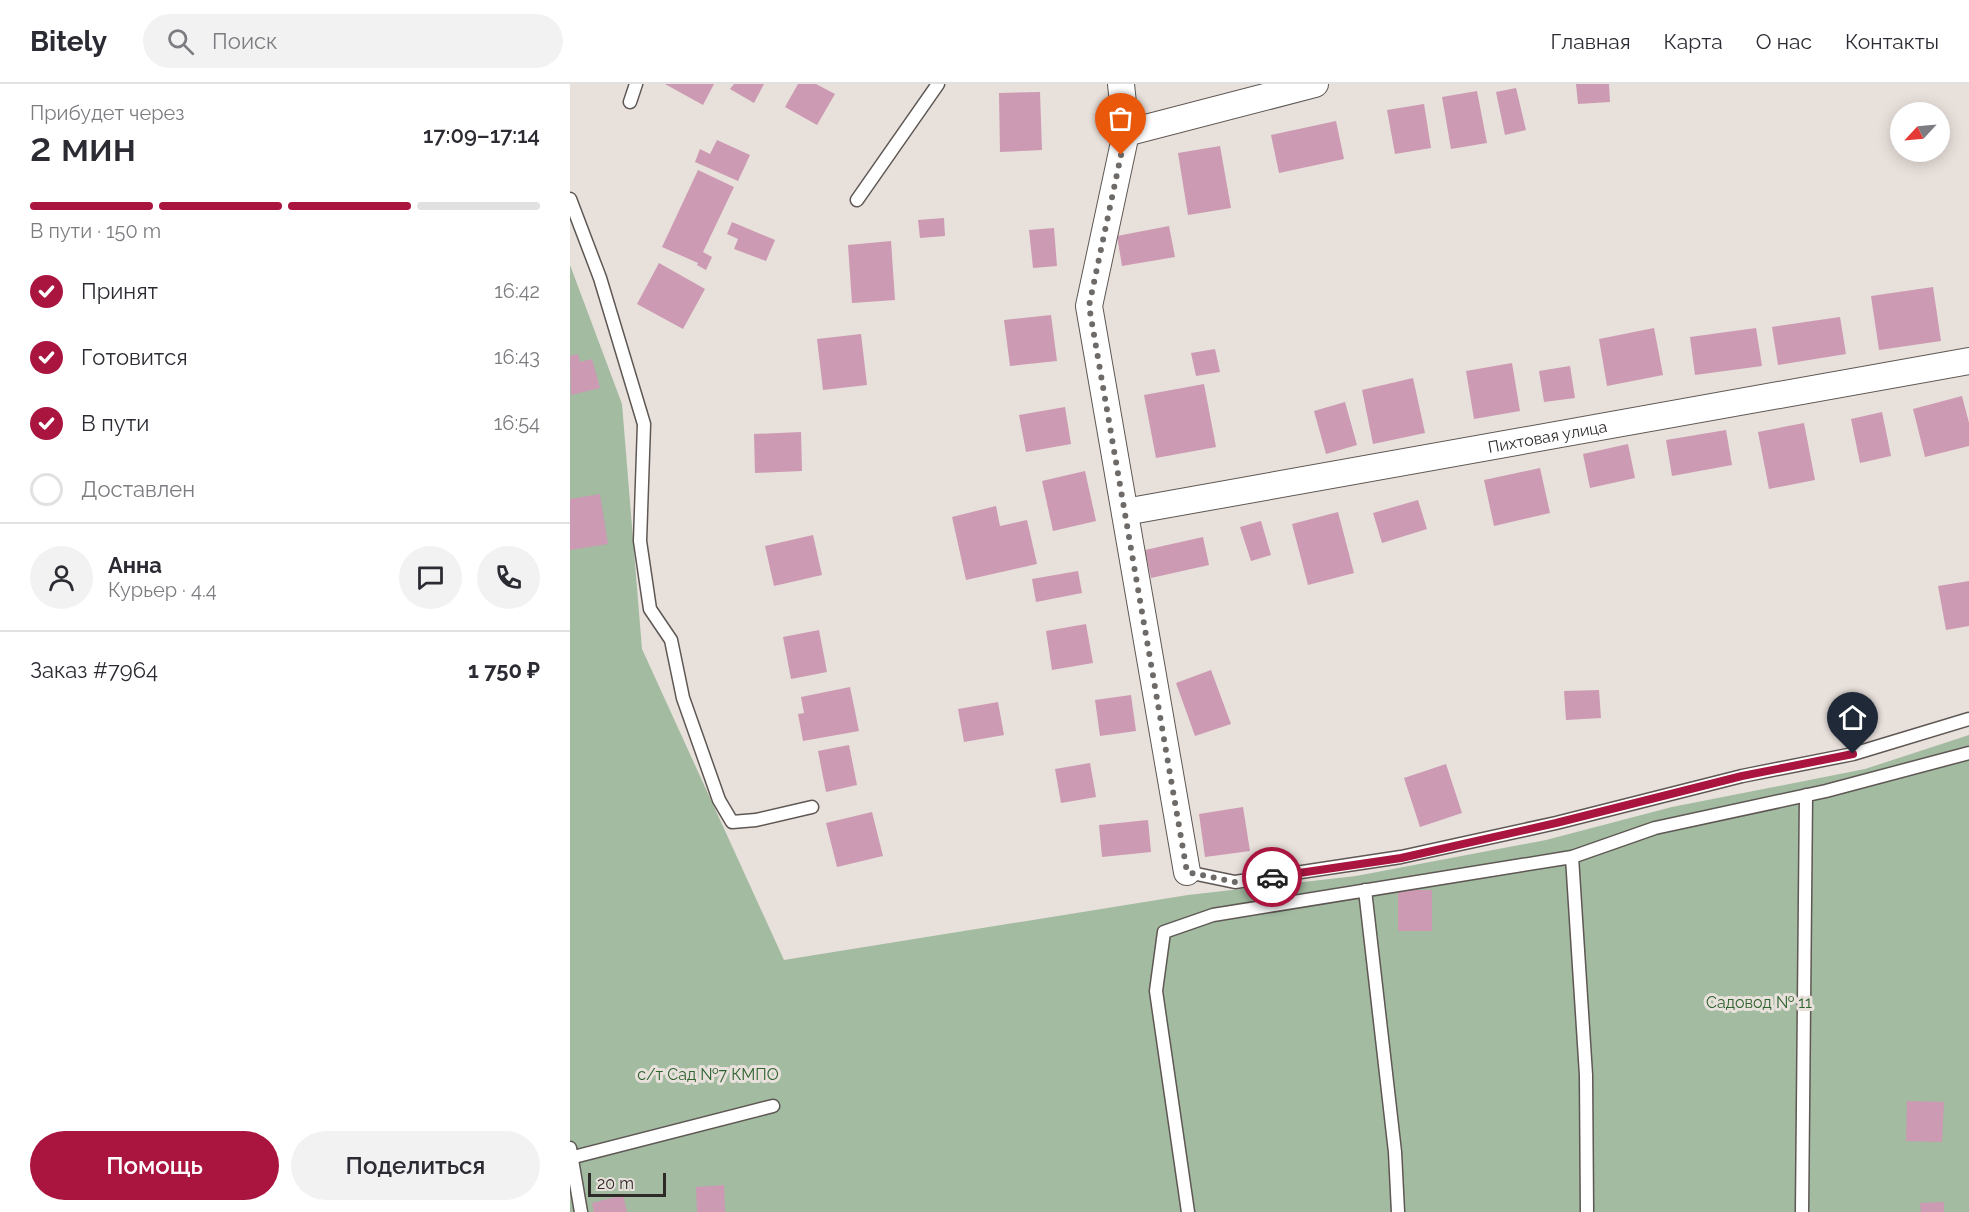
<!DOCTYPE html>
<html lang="ru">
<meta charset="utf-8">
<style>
:root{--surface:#fff;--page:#f2f2f3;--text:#2b2b33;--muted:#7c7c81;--line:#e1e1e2;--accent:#aa1540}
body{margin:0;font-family:Raleway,sans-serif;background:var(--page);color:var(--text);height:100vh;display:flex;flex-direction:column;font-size:22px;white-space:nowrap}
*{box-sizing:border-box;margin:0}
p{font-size:20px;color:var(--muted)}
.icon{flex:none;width:33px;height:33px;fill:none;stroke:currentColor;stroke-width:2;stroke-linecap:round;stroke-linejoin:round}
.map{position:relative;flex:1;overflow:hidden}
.drawer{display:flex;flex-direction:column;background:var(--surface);width:570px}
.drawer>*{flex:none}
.needle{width:39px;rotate:244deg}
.buttons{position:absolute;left:1320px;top:18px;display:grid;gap:12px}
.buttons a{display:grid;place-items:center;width:60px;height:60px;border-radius:50%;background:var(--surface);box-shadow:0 3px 15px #0003;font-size:30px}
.scale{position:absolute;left:18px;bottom:15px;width:78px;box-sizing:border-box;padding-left:6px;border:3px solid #2d2a28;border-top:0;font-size:16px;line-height:21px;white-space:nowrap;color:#2d2a28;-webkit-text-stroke:4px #e8e0db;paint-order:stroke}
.pin{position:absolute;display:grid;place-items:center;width:51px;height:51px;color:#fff;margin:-62px -26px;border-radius:50% 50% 50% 0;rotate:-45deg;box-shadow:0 0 6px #0007}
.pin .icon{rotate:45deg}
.courier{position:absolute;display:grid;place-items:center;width:60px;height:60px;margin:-30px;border:4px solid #aa1540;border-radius:50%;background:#fff;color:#222;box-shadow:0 2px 8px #0007}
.summary em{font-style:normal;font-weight:600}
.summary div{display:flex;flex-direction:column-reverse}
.summary{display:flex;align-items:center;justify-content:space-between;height:102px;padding:0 30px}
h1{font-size:39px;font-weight:600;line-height:45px}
.bar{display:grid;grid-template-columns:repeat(4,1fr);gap:9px 6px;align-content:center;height:72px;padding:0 30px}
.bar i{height:8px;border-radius:4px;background:var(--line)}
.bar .current{background:var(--accent)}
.bar p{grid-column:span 4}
.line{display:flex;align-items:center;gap:15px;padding:0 30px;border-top:2px solid var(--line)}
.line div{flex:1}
.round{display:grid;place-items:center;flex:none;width:63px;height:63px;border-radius:32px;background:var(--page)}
ol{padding:0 30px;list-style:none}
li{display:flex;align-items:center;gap:18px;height:66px}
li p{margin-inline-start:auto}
li .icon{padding:6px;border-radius:50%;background:var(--accent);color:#fff;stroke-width:4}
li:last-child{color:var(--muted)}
li i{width:33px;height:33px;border:3px solid var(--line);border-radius:50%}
.primary-button{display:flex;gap:12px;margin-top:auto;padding:12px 30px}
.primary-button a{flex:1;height:69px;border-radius:36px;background:var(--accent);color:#fff;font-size:24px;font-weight:600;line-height:69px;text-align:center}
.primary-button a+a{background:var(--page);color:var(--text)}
header{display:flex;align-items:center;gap:36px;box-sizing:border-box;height:84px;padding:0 30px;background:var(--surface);border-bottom:2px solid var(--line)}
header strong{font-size:28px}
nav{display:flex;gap:33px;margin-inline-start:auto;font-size:21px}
.search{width:420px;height:54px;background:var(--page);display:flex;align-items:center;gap:15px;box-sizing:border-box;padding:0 21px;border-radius:33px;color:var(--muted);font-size:22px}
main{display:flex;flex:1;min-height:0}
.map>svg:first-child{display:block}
.green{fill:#a2bba1}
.building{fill:#cc9ab3}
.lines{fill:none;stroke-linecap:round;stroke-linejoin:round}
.lane-casing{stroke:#5e5753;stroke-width:15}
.street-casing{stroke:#5e5753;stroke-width:28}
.lane{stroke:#fff;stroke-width:12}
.street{stroke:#fff;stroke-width:26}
.done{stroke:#6e6a67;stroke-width:6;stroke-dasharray:0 10.8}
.route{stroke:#aa1540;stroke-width:8}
.labels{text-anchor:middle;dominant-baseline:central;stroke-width:6;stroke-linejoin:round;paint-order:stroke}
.street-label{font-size:16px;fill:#2d2a28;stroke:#e8e0db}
.park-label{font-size:16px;fill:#2f6330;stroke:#e8e0db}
</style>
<header>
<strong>Bitely</strong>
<div class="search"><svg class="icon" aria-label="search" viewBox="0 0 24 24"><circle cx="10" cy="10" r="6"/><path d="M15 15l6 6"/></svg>Поиск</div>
<nav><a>Главная</a><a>Карта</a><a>О нас</a><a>Контакты</a></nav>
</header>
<main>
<section class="drawer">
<div class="summary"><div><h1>2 мин</h1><p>Прибудет через</p></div><em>17:09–17:14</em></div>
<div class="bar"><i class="current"></i><i class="current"></i><i class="current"></i><i></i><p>В пути · 150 m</p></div>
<ol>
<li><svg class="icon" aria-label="check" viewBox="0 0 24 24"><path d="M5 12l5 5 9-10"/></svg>Принят<p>16:42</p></li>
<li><svg class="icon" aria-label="check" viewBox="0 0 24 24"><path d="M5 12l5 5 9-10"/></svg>Готовится<p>16:43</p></li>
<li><svg class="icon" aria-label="check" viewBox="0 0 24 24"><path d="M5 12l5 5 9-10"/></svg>В пути<p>16:54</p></li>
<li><i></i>Доставлен</li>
</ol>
<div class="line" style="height:108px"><a class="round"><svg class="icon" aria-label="person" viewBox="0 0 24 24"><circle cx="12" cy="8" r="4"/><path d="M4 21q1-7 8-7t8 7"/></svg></a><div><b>Анна</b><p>Курьер · 4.4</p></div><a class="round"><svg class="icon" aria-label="chat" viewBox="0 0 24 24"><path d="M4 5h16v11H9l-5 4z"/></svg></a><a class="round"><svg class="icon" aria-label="phone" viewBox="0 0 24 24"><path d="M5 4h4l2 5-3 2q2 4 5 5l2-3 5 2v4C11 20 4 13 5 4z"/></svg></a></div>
<div class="line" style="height:78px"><div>Заказ #7964</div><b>1 750 ₽</b></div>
<div class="primary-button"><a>Помощь</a><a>Поделиться</a></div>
</section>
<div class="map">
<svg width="1399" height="1128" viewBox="0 0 1399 1128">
<rect width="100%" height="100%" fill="#e8e0db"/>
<path class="green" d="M 0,181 L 52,320 L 72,565 L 214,876 L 618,811 L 786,792 L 976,756 L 1102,723 L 1295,685 L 1399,651 L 1399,1128 L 0,1128 Z"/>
<path class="building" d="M 95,0 L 144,0 L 133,21 Z
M 164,0 L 194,0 L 184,19 L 160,5 Z
M 228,0 L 246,0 L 265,10 L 247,41 L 215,23 Z
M 1006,0 L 1039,0 L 1040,18 L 1008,20 Z
M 946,4 L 956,46 L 935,51 L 926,8 Z
M 907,7 L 917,59 L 881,65 L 872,13 Z
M 470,8 L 472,66 L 430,68 L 429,9 Z
M 854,20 L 861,64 L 825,70 L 817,26 Z
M 766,37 L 774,75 L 709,89 L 701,51 Z
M 147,56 L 180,71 L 168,97 L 125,78 L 130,65 L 140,70 Z
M 650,62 L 661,124 L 618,131 L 608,69 Z
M 128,86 L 164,103 L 133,168 L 142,173 L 136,186 L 127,181 L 128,179 L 92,163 Z
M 374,134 L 375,152 L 350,154 L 348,136 Z
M 162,138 L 205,156 L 196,177 L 164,165 L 168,155 L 157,150 Z
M 599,142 L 605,173 L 552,182 L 547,152 Z
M 484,144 L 487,182 L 463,184 L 459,146 Z
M 321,157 L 325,216 L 282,219 L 278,161 Z
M 89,179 L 135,205 L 113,245 L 67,220 Z
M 1363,203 L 1371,257 L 1309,266 L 1301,212 Z
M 481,231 L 487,277 L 440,282 L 434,236 Z
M 1270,233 L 1276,270 L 1208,281 L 1202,243 Z
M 1084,244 L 1093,291 L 1037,302 L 1029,255 Z
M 1186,244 L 1192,282 L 1125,291 L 1120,253 Z
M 291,250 L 297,301 L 253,306 L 247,255 Z
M 645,265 L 650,288 L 626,292 L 621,269 Z
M 8,270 L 10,278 L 22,275 L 30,304 L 1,311 L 0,272 Z
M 942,279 L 950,327 L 904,335 L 896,287 Z
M 1000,282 L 1005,314 L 974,318 L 969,287 Z
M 843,294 L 855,349 L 803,360 L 792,306 Z
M 634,300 L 646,363 L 586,374 L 574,311 Z
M 1392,312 L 1399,339 L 1399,362 L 1355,373 L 1343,325 Z
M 775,318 L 787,361 L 756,370 L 744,327 Z
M 495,323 L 501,360 L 456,368 L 449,331 Z
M 1312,328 L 1321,372 L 1290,379 L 1281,335 Z
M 1234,339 L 1245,396 L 1199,405 L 1188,348 Z
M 1156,346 L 1162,381 L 1102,392 L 1096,356 Z
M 231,348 L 232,387 L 185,389 L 184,350 Z
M 1058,360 L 1065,394 L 1020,404 L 1013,370 Z
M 970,384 L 980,429 L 924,442 L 914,396 Z
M 515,387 L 526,437 L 483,447 L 472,397 Z
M 30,410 L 38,460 L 0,466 L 0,415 Z
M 848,416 L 857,445 L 812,459 L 803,429 Z
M 426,422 L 430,442 L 457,436 L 467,480 L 396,496 L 382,433 Z
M 768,428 L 784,489 L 738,501 L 722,440 Z
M 691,437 L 701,471 L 681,477 L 670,443 Z
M 243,451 L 252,491 L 204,502 L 195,462 Z
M 633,453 L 639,481 L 581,494 L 575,466 Z
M 508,487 L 512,509 L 466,518 L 462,495 Z
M 1399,497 L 1399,542 L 1376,546 L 1368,502 Z
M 516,540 L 523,579 L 482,586 L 476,547 Z
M 249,546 L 257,588 L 221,595 L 213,553 Z
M 641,586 L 661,640 L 625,652 L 606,599 Z
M 280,603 L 289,647 L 233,657 L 228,630 L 234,629 L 231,613 Z
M 1029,606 L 1031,634 L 996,636 L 994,607 Z
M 561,611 L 566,647 L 530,652 L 525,616 Z
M 428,618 L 434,651 L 394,658 L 388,625 Z
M 279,661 L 287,701 L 256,708 L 248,667 Z
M 520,679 L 526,713 L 491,719 L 485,685 Z
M 876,680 L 892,729 L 850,743 L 834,694 Z
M 673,723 L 680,767 L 635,773 L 629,730 Z
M 302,728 L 313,772 L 267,783 L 256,739 Z
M 578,736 L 581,768 L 532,773 L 529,741 Z
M 828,806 L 862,806 L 862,847 L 828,847 Z
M 1337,1017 L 1374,1018 L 1372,1058 L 1336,1057 Z
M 154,1101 L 155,1128 L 127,1128 L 126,1103 Z
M 53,1111 L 57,1128 L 24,1128 L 22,1119 Z
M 1374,1118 L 1374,1128 L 1351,1128 L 1350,1119 Z"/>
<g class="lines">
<g class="lane-casing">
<path id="lane" d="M 60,18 L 66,0
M 0,115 L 30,194 L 74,340 L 70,457 L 80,525 L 101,556 L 113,614 L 149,716 L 162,738 L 186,736 L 242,723
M 287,116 L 368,0
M 1002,773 L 1016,991 L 1017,1128
M 617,788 L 665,798 L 831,773 L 986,739 L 1172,692 L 1283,670 L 1399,635
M 795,806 L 825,1068 L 828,1128
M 0,1064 L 11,1128
M 0,1074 L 203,1022
M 618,1128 L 586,907 L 594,848 L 643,831 L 1002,773 L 1085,744 L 1256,707 L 1399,669
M 1232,1128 L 1236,711"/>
</g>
<g class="street-casing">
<g id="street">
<path d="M 551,0 L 556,49 L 519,222 L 617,788"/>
<path d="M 556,49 L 745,0"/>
<path id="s1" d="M 555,428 L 1399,277"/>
</g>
</g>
<use href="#lane" class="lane"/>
<use href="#street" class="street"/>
</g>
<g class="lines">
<path class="done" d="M 551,71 L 519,222 L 617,788 L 665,798 L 702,793"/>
<path class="route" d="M 702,793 L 831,774 L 986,739 L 1172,692 L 1283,670"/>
</g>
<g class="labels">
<g class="street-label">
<text stroke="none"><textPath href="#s1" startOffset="429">Пихтовая улица</textPath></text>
</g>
<g class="park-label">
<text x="1189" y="918">Садовод № 11</text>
<text x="138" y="990">с/т Сад №7 КМПО</text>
</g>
</g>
</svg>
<div class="buttons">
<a><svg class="needle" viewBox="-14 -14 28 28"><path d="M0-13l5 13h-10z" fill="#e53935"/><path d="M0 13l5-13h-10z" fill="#7c7c81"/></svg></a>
</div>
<div class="scale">20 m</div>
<div class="pin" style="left:551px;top:71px;background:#ea580c"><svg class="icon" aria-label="bag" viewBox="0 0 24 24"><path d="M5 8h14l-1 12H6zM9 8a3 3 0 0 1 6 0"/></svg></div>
<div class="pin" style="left:1283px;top:670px;background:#1f2937"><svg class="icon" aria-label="home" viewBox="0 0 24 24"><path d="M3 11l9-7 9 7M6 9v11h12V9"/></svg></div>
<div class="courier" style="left:702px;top:793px"><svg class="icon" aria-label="car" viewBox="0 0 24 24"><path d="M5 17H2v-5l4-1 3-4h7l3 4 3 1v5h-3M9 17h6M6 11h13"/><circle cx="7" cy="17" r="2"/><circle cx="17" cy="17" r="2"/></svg></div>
</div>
</main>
